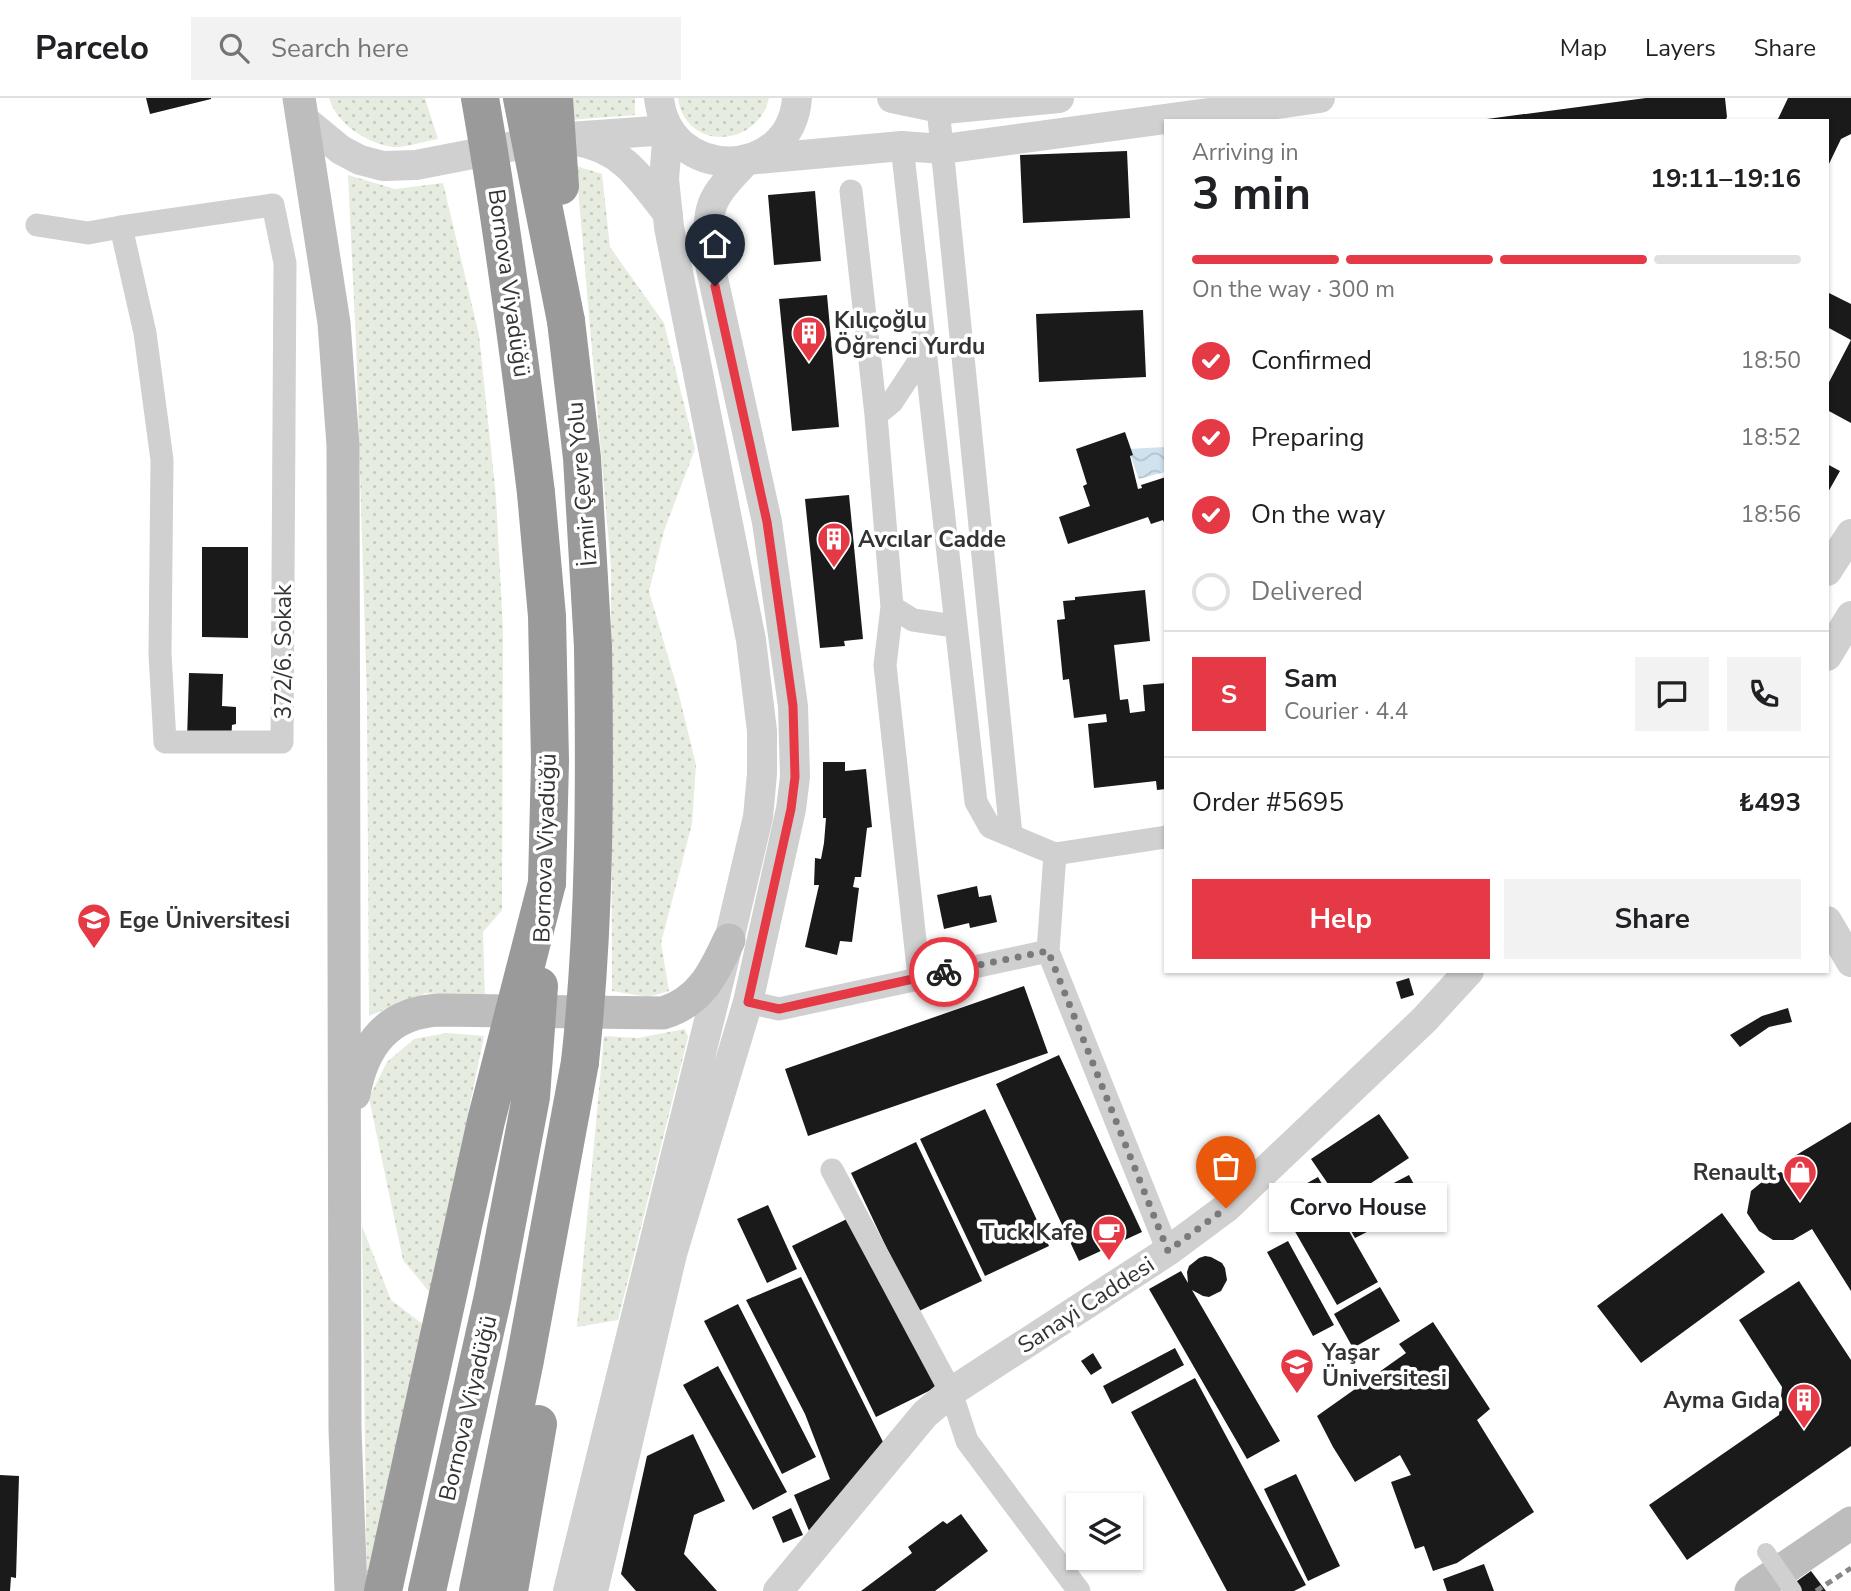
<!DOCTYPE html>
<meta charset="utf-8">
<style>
:root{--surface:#fff;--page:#f2f2f2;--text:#202124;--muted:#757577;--line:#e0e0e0;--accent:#e63946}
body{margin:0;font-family:"Nunito Sans",sans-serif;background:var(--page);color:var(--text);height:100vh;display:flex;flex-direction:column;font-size:26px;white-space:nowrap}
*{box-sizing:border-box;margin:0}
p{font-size:23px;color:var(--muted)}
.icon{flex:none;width:38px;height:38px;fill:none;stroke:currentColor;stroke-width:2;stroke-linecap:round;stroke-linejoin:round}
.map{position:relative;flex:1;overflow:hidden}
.side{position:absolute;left:1164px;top:21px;width:665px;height:854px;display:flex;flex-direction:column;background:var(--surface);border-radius:0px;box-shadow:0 2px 5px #0004}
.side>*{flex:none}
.fabs{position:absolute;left:1066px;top:1395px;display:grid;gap:14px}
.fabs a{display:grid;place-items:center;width:77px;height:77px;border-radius:0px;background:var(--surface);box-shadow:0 2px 5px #0004;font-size:35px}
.pin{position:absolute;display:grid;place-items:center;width:60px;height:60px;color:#fff;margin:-72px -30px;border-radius:50% 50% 50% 0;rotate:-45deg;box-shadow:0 0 7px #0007}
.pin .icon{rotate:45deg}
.courier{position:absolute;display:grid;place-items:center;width:70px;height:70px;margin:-35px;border:5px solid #e63946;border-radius:50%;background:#fff;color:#222;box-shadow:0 2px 9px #0007}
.bubble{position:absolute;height:49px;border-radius:0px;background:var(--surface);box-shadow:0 2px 5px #0004;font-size:23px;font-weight:700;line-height:49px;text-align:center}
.overview em{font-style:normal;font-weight:700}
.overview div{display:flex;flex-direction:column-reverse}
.overview{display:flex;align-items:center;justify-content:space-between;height:119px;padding:0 28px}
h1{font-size:46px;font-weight:700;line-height:52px}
.bar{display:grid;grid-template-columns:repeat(4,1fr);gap:10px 7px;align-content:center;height:84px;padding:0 28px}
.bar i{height:9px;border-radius:5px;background:var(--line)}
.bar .on{background:var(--accent)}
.bar p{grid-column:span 4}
.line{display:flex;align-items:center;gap:18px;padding:0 28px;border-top:2px solid var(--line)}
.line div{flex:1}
.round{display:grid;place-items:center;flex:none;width:74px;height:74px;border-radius:0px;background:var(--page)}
ol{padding:0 28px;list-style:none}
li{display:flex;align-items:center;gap:21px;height:77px}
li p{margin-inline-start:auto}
li .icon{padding:7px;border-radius:50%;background:var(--accent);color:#fff;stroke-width:4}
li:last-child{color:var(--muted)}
li i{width:38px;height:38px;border:4px solid var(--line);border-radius:50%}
.cta{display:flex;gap:14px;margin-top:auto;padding:14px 28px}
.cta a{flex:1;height:80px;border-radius:0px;background:var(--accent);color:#fff;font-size:28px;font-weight:700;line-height:80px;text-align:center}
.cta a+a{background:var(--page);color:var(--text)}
header{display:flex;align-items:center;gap:42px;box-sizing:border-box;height:98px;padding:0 35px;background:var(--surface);border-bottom:2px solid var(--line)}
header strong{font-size:33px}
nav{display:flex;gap:38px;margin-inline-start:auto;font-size:24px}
.search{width:490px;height:63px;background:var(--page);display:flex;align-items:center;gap:18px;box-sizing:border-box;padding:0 24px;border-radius:0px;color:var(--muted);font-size:26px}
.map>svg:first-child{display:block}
.grass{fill:url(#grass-dots)}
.water{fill:url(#water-waves)}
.building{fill:#1a1a1a}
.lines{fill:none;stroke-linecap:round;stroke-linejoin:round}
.minor{stroke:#d0d0d0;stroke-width:23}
.tertiary{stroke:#d0d0d0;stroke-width:30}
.secondary{stroke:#bdbdbd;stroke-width:33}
.motorway{stroke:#9a9a9a;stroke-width:38}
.rail{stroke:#888;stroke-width:5;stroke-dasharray:7 5;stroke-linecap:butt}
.pedestrian-bridge{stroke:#d0d0d0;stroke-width:18}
.motorway-bridge{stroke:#9a9a9a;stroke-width:38}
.done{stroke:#7a7a7a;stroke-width:7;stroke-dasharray:0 12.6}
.route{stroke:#e63946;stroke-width:9}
.labels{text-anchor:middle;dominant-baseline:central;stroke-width:7;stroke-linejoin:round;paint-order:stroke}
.street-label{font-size:23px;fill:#333;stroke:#fff}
.poi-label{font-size:23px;font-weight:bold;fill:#333;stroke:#fff;text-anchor:start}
</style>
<header>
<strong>Parcelo</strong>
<div class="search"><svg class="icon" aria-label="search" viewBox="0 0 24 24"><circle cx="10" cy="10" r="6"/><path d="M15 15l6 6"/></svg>Search here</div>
<nav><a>Map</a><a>Layers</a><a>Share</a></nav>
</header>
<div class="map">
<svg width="1851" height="1493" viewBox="0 0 1851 1493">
<defs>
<pattern id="grass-dots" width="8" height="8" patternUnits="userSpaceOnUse" patternTransform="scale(1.75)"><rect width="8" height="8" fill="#e6ecdf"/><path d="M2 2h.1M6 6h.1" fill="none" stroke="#c6cbc0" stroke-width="1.8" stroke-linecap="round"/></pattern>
<pattern id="water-waves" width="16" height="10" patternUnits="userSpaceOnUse" patternTransform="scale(1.75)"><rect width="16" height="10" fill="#cfe2ee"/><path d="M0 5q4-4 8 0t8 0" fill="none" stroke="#b2c2cd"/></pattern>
</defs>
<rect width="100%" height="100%" fill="#fff"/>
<path class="grass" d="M 329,0 L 425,0 L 438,41 C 424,43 406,50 393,49 C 366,45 337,26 329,0 Z
M 566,0 L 635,0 L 635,17 L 569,22 Z
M 678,0 L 769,0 C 757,51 685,53 678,0 Z
M 576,68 L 602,76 L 610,149 L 664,225 L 695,351 L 664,433 L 649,493 L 678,593 L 696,667 L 692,726 L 661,845 L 669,893 L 648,899 L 612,893 L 611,469 Z
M 348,77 L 395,91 L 443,85 L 479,237 L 496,399 L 503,532 L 502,812 L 483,834 L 485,901 L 426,895 L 369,918 L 367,600 L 356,244 Z
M 685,931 L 688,939 L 618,1222 L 577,1229 L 604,938 L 638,940 Z
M 447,935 L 484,938 L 431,1196 L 403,1162 L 369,1000 L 387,964 L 414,941 Z
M 362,1128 L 391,1202 L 429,1231 L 367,1493 Z"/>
<path class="water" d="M 1165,349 L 1165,374 L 1139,381 L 1128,351 Z"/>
<path class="building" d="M 146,0 L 211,0 L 211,1 L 150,16 Z
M 1646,0 L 1725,0 L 1727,19 L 1725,23 L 1472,23 Z
M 1788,0 L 1851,0 L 1851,36 L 1841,41 L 1827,70 L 1827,23 L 1777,23 Z
M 1127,53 L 1130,120 L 1023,125 L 1020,57 Z
M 815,93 L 821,163 L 774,167 L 768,97 Z
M 1827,194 L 1851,206 L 1851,242 L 1827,229 Z
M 827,197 L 839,329 L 792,333 L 779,201 Z
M 1143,212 L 1146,279 L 1039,284 L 1036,216 Z
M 1851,242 L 1851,325 L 1827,312 L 1827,288 Z
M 1125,334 L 1133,357 L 1130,358 L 1138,391 L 1142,390 L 1141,387 L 1166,379 L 1166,429 L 1163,422 L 1151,426 L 1148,419 L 1068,446 L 1059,419 L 1090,408 L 1083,388 L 1087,386 L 1076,351 Z
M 1827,366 L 1840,373 L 1827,396 Z
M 849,397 L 863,541 L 844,543 L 845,548 L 820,550 L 805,401 Z
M 202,449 L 248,449 L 248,540 L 202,539 Z
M 1145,492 L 1150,543 L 1114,547 L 1120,602 L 1128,601 L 1130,615 L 1145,613 L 1143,587 L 1166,585 L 1166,691 L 1157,692 L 1156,683 L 1094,690 L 1088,626 L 1107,624 L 1106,616 L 1074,620 L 1069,581 L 1063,582 L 1057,522 L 1065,521 L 1063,503 L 1075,502 L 1075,499 Z
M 189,575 L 223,576 L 222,608 L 236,609 L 236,626 L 232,627 L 231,644 L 187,642 Z
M 823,664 L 845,664 L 845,673 L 866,671 L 872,729 L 867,730 L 861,779 L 855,779 L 853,789 L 859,790 L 852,844 L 840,843 L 837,857 L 805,849 L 819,787 L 814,787 L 815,760 L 821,761 L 824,745 L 826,720 L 823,720 Z
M 977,788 L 979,799 L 991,797 L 997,824 L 970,830 L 969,825 L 944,831 L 937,797 Z
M 1409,880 L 1414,897 L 1401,901 L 1396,884 Z
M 1024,888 L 1048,955 L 808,1038 L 785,971 Z
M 1788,910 L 1792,924 L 1769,929 L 1740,949 L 1730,937 L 1762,918 Z
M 1059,957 L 1142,1134 L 1079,1163 L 996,986 Z
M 985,1011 L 1049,1148 L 985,1178 L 920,1041 Z
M 1379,1016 L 1409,1060 L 1341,1105 L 1311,1061 Z
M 1851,1024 L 1851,1193 L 1812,1131 L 1793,1142 L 1773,1142 L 1759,1133 L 1747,1115 L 1751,1093 L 1769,1078 L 1781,1074 L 1791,1082 L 1803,1074 L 1793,1059 Z
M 916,1044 L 982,1183 L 917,1214 L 851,1075 Z
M 1409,1077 L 1424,1105 L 1355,1140 L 1340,1113 Z
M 1318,1079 L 1378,1184 L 1337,1207 L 1277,1102 Z
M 768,1107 L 797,1171 L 767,1185 L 737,1121 Z
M 1722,1115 L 1765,1174 L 1641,1265 L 1597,1208 Z
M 855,1117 L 939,1288 L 876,1319 L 792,1148 Z
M 1288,1143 L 1334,1227 L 1313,1238 L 1267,1154 Z
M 1205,1158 L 1211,1159 L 1222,1165 L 1225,1170 L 1227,1182 L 1221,1193 L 1209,1199 L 1203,1198 L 1192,1192 L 1280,1343 L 1247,1361 L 1149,1191 L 1181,1173 L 1188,1185 L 1187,1174 L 1189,1168 L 1199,1160 Z
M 801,1179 L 888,1354 L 812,1440 L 794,1397 L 830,1381 L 805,1316 L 746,1202 Z
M 1799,1183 L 1851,1262 L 1851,1348 L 1687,1462 L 1649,1407 L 1779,1317 L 1782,1289 L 1739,1222 Z
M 1380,1189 L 1400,1223 L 1353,1250 L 1334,1216 Z
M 738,1206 L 816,1359 L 782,1376 L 704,1223 Z
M 1433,1224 L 1490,1311 L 1477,1322 L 1534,1414 L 1457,1465 L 1433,1473 L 1424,1448 L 1415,1451 L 1391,1384 L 1411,1377 L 1400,1357 L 1355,1384 L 1333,1349 L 1317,1318 L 1406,1255 L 1399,1246 Z
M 1175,1250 L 1184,1267 L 1112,1306 L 1103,1288 Z
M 1093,1255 L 1102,1270 L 1091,1277 L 1081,1263 Z
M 718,1268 L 787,1394 L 753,1412 L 683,1287 Z
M 1195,1280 L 1306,1487 L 1294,1493 L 1227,1493 L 1131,1314 Z
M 693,1336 L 725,1403 L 694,1417 L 684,1456 L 717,1493 L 636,1493 L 621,1476 L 647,1358 Z
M 1296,1376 L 1340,1468 L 1308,1483 L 1264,1391 Z
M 0,1377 L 19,1378 L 16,1480 L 11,1479 L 10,1493 L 0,1493 Z
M 791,1410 L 803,1437 L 783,1445 L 772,1419 Z
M 961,1416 L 988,1453 L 935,1493 L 861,1493 L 912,1455 L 908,1449 L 943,1423 L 947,1426 Z
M 1484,1466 L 1494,1493 L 1447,1493 L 1443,1481 Z
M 1811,1473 L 1826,1493 L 1783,1493 Z"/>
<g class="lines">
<path class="minor" d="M 938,10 L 1011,737
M 902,48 L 976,704 L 990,729 L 1055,756 L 1166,739
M 851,93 L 876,317 L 892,509 L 885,567 L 919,879
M 37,127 L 88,135 L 121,129 L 145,235 L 162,362 L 160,556 L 165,644 L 282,644 L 285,165 L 273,107 L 121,129
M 876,317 L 892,304 L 925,254
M 892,509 L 913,522 L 954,528
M 1055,756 L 1048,853 L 1168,1153
M 748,904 L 779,911 L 1048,853
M 832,1072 L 951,1294 L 967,1343 L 1079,1493"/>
<path class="tertiary" d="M 659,0 C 668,85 791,84 797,0
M 892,0 L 945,11 L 1059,0
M 302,20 L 341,52 L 360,62 L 383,68 L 416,67 L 555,40 L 668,32
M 576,43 C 622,50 641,81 668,116
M 1827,473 L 1851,436
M 1827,558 L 1851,518
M 1827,823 L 1851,864
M 568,1493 L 729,842 L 758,719 L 762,676 L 762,633 L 751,542 L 669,129 L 664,81 L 668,32
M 593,1493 L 672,1156 L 748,904 L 791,711 L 795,679 L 793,608 L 767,424 L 709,162 C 707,105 708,103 747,62 L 902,48 L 943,51 L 1320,0
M 778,1493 L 925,1316 L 951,1294 L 1168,1153 L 1226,1110 L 1425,921 L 1469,873"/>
<path class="secondary" d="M 299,0 L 334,225 L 343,347 L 345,1331 L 351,1493
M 354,996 C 363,947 388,914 440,912 L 663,915 C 700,904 714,875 729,842
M 1751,1493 L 1851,1425"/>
<path class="motorway" d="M 566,223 L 582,360 L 593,549
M 536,395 L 547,518 L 550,663 L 547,785
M 478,1493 L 525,1262 L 580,964
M 509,1493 L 538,1326"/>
<path class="rail" d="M 1816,1493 L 1851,1470"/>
<path class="pedestrian-bridge" d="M 1766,1454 L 1793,1493"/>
<path class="motorway-bridge" d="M 480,0 C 503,131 520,263 536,395
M 522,0 L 566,223
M 554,0 L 560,88
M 580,964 C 595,826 595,688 593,549
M 383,1493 L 486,1023 L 547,785
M 427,1493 L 493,1198 L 531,999 L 539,888"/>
</g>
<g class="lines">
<path class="done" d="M 944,874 L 1048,853 L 1168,1153 L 1226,1110"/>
<path class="route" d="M 715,188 L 767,424 L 793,608 L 795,679 L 791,711 L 748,904 L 779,911 L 944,874"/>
</g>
<defs>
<g id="building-pin" transform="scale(1.75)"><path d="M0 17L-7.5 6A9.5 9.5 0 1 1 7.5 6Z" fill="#e63946" stroke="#fff"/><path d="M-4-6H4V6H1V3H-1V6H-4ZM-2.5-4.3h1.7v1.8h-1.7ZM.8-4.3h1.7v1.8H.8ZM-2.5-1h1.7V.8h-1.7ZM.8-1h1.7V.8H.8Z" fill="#fff"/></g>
<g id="university-pin" transform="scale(1.75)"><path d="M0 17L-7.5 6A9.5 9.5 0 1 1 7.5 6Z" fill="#e63946" stroke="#fff"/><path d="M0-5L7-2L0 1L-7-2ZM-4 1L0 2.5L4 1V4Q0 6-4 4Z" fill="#fff"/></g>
<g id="shop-pin" transform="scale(1.75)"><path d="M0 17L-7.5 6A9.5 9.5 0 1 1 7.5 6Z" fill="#e63946" stroke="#fff"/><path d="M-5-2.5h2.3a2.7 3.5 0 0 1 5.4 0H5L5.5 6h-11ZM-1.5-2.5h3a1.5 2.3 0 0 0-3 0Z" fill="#fff"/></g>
<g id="cafe-pin" transform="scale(1.75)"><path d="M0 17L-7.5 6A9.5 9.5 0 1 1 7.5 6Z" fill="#e63946" stroke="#fff"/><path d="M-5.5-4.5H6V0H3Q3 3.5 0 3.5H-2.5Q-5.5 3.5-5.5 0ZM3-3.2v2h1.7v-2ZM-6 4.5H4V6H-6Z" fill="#fff"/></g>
</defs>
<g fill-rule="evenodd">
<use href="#building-pin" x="809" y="235"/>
<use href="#building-pin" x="834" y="441"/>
<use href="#university-pin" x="94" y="822"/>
<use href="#shop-pin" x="1800" y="1074"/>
<use href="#cafe-pin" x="1109" y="1134"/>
<use href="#university-pin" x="1297" y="1267"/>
<use href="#building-pin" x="1804" y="1302"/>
</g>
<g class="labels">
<g class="street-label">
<text transform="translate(509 185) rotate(82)">Bornova Viyadüğü</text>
<text transform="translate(582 386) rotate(-95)">İzmir Çevre Yolu</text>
<text transform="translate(283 554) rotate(-90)">372/6. Sokak</text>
<text transform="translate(545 750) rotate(-88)">Bornova Viyadüğü</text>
<text transform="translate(1086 1207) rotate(-33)">Sanayi Caddesi</text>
<text transform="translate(468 1310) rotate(-77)">Bornova Viyadüğü</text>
</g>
<g class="poi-label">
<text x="834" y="222">Kılıçoğlu<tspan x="834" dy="26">Öğrenci Yurdu</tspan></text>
<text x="858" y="441">Avcılar Cadde</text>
<text x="119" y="822">Ege Üniversitesi</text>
<text x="1776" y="1074" text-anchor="end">Renault</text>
<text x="1084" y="1134" text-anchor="end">Tuck Kafe</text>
<text x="1322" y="1254">Yaşar<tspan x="1322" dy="26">Üniversitesi</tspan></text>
<text x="1780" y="1302" text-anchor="end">Ayma Gıda</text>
</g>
</g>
</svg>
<div class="fabs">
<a><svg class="icon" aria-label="layers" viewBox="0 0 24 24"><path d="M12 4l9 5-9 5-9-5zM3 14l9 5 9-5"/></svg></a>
</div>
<div class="pin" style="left:1226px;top:1110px;background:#ea580c"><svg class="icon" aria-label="bag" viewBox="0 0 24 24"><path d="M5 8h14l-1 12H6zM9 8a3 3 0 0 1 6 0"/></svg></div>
<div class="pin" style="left:715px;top:188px;background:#1f2937"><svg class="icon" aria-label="home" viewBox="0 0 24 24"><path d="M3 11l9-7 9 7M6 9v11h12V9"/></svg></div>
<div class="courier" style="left:944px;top:874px"><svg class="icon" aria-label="bike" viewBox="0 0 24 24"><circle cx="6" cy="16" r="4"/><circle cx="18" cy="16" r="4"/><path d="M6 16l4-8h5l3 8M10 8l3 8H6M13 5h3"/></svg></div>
<div class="bubble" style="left:1269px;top:1085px;width:178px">Corvo House</div>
<section class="side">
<div class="overview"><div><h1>3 min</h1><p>Arriving in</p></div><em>19:11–19:16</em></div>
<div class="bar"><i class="on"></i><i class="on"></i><i class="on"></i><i></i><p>On the way · 300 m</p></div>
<ol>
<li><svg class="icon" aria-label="check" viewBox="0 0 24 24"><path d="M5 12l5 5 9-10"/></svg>Confirmed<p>18:50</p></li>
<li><svg class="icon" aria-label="check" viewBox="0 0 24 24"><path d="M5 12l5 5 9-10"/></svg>Preparing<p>18:52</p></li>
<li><svg class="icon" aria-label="check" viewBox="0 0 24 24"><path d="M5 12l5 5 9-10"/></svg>On the way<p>18:56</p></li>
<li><i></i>Delivered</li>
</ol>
<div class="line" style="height:126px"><b class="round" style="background:var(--accent);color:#fff">S</b><div><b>Sam</b><p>Courier · 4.4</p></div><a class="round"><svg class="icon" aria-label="chat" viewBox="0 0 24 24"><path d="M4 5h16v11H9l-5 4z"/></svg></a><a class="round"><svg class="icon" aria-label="phone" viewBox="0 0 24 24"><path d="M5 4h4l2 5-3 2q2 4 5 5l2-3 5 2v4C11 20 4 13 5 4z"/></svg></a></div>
<div class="line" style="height:91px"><div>Order #5695</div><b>₺493</b></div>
<div class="cta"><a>Help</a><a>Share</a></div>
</section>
</div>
